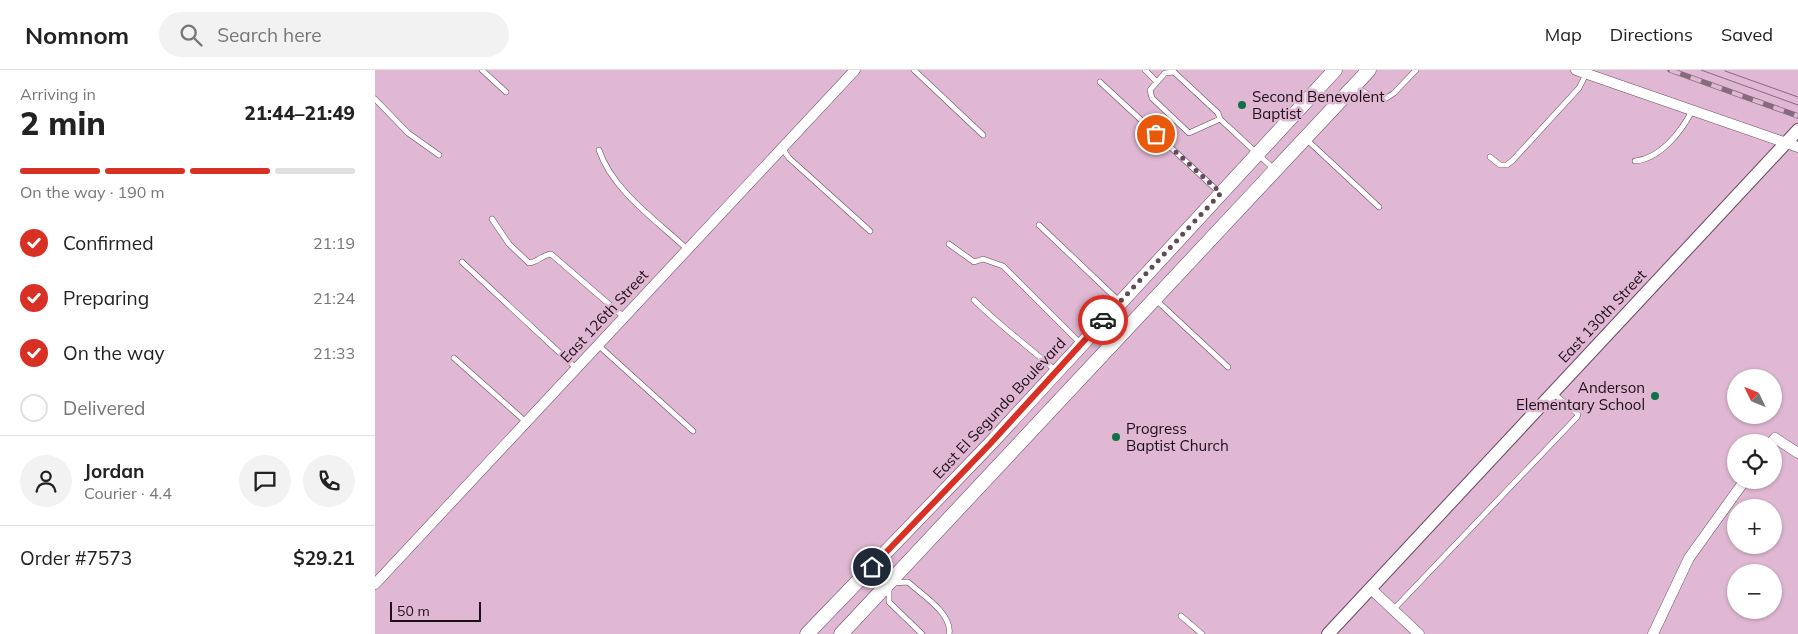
<!DOCTYPE html>
<meta charset="utf-8">
<style>
:root{--surface:#fff;--page:#f2f2f2;--text:#222;--muted:#767676;--line:#e0e0e0;--accent:#d93025}
body{margin:0;font-family:Mulish,sans-serif;background:var(--page);color:var(--text);height:100vh;display:flex;flex-direction:column;font-size:19px;white-space:nowrap}
*{box-sizing:border-box;margin:0}
p{font-size:16px;color:var(--muted)}
.icon{flex:none;width:28px;height:28px;fill:none;stroke:currentColor;stroke-width:2;stroke-linecap:round;stroke-linejoin:round}
.map{position:relative;flex:1;overflow:hidden}
.sheet{display:flex;flex-direction:column;background:var(--surface);width:375px}
.sheet>*{flex:none}
.needle{width:32px;rotate:313deg}
.fabs{position:absolute;left:1352px;top:299px;display:grid;gap:10px}
.fabs a{display:grid;place-items:center;width:55px;height:55px;border-radius:50%;background:var(--surface);box-shadow:0 1px 4px #0004;font-size:25px}
.scale{position:absolute;left:15px;bottom:12px;width:91px;box-sizing:border-box;padding-left:5px;border:2px solid #1c0e18;border-top:0;font-size:14px;line-height:18px;white-space:nowrap;color:#1c0e18;-webkit-text-stroke:4px #e0b8d3;paint-order:stroke}
.pin{position:absolute;display:grid;place-items:center;width:42px;height:42px;color:#fff;margin:-21px;border:2px solid #fff;border-radius:50%;box-shadow:0 1px 5px #0007}
.courier{position:absolute;display:grid;place-items:center;width:50px;height:50px;margin:-25px;border:4px solid #d93025;border-radius:50%;background:#fff;color:#222;box-shadow:0 1px 6px #0007}
.overview em{font-style:normal;font-weight:800}
.overview div{display:flex;flex-direction:column-reverse}
.overview{display:flex;align-items:center;justify-content:space-between;height:85px;padding:0 20px}
h1{font-size:32px;font-weight:800;line-height:38px}
.bar{display:grid;grid-template-columns:repeat(4,1fr);gap:8px 5px;align-content:center;height:60px;padding:0 20px}
.bar i{height:6px;border-radius:4px;background:var(--line)}
.bar .active{background:var(--accent)}
.bar p{grid-column:span 4}
.line{display:flex;align-items:center;gap:12px;padding:0 20px;border-top:1px solid var(--line)}
.line div{flex:1}
.round{display:grid;place-items:center;flex:none;width:52px;height:52px;border-radius:26px;background:var(--page)}
ol{padding:0 20px;list-style:none}
li{display:flex;align-items:center;gap:15px;height:55px}
li p{margin-inline-start:auto}
li .icon{padding:5px;border-radius:50%;background:var(--accent);color:#fff;stroke-width:4}
li:last-child{color:var(--muted)}
li i{width:28px;height:28px;border:2px solid var(--line);border-radius:50%}
header{display:flex;align-items:center;gap:30px;box-sizing:border-box;height:70px;padding:0 25px;background:var(--surface);border-bottom:1px solid var(--line)}
header strong{font-size:24px}
nav{display:flex;gap:28px;margin-inline-start:auto;font-size:18px}
.search{width:350px;height:45px;background:var(--page);display:flex;align-items:center;gap:12px;box-sizing:border-box;padding:0 18px;border-radius:28px;color:var(--muted);font-size:19px}
main{display:flex;flex:1;min-height:0}
.map>svg:first-child{display:block}
.lines{fill:none;stroke-linecap:round;stroke-linejoin:round}
.service-casing{stroke:#69475f;stroke-width:6}
.minor-casing{stroke:#69475f;stroke-width:11}
.tertiary-casing{stroke:#69475f;stroke-width:14}
.secondary-casing{stroke:#69475f;stroke-width:15}
.service{stroke:#fff;stroke-width:5}
.minor{stroke:#fff;stroke-width:10}
.tertiary{stroke:#fff;stroke-width:12}
.secondary{stroke:#fff;stroke-width:14}
.tram{stroke:#866a7d;stroke-width:1}
.rail-casing{stroke:#866a7d;stroke-width:5.5}
.rail{stroke:#e0b8d3;stroke-width:4;stroke-dasharray:11;stroke-linecap:butt}
.done{stroke:#614a59;stroke-width:5;stroke-dasharray:0 9}
.route{stroke:#d93025;stroke-width:6}
.poi-dot{fill:#0e7147;stroke:#e0b8d3;stroke-width:2}
.labels{text-anchor:middle;dominant-baseline:central;stroke-width:5;stroke-linejoin:round;paint-order:stroke}
.poi-label{font-size:15px;fill:#1c0e18;stroke:#e0b8d3;text-anchor:start}
.street-label{font-size:15px;fill:#1c0e18;stroke:#e0b8d3}
</style>
<header>
<strong>Nomnom</strong>
<div class="search"><svg class="icon" aria-label="search" viewBox="0 0 24 24"><circle cx="10" cy="10" r="6"/><path d="M15 15l6 6"/></svg>Search here</div>
<nav><a>Map</a><a>Directions</a><a>Saved</a></nav>
</header>
<main>
<section class="sheet">
<div class="overview"><div><h1>2 min</h1><p>Arriving in</p></div><em>21:44–21:49</em></div>
<div class="bar"><i class="active"></i><i class="active"></i><i class="active"></i><i></i><p>On the way · 190 m</p></div>
<ol>
<li><svg class="icon" aria-label="check" viewBox="0 0 24 24"><path d="M5 12l5 5 9-10"/></svg>Confirmed<p>21:19</p></li>
<li><svg class="icon" aria-label="check" viewBox="0 0 24 24"><path d="M5 12l5 5 9-10"/></svg>Preparing<p>21:24</p></li>
<li><svg class="icon" aria-label="check" viewBox="0 0 24 24"><path d="M5 12l5 5 9-10"/></svg>On the way<p>21:33</p></li>
<li><i></i>Delivered</li>
</ol>
<div class="line" style="height:90px"><a class="round"><svg class="icon" aria-label="person" viewBox="0 0 24 24"><circle cx="12" cy="8" r="4"/><path d="M4 21q1-7 8-7t8 7"/></svg></a><div><b>Jordan</b><p>Courier · 4.4</p></div><a class="round"><svg class="icon" aria-label="chat" viewBox="0 0 24 24"><path d="M4 5h16v11H9l-5 4z"/></svg></a><a class="round"><svg class="icon" aria-label="phone" viewBox="0 0 24 24"><path d="M5 4h4l2 5-3 2q2 4 5 5l2-3 5 2v4C11 20 4 13 5 4z"/></svg></a></div>
<div class="line" style="height:65px"><div>Order #7573</div><b>$29.21</b></div>
</section>
<div class="map">
<svg width="1423" height="564" viewBox="0 0 1423 564">
<rect width="100%" height="100%" fill="#e0b8d3"/>
<g class="lines">
<g class="service-casing">
<path id="service" d="M 107,0 L 131,22
M 539,0 L 608,65
M 770,0 L 782,12
M 799,2 L 843,43 L 845,49 L 814,63 L 777,28 L 775,20 L 790,3 Z
M 725,12 L 845,123
M 981,17 L 994,25 L 1010,29 L 1019,23 L 1041,0
M 0,29 L 33,63 L 64,85
M 845,49 L 900,100
M 931,69 L 1004,137
M 407,78 L 414,88 L 495,161
M 224,80 C 238,121 281,150 312,179
M 1115,87 L 1125,95 L 1132,95 L 1138,90 L 1204,18 L 1211,4
M 1260,91 C 1285,89 1306,62 1317,41
M 117,149 L 134,174 L 154,193 C 163,192 167,185 176,184 L 249,247
M 664,155 L 745,232
M 574,174 L 599,192 L 608,189 L 628,196 L 706,274
M 87,192 L 201,298
M 780,229 L 853,297
M 599,230 C 625,256 654,277 681,301
M 223,275 L 318,361
M 79,288 L 151,352
M 497,498 L 514,514 L 514,532 L 547,564
M 518,513 L 533,512 C 547,525 578,544 574,564
M 1018,540 L 1202,347 L 1203,344 L 1178,323
M 806,546 L 827,564"/>
</g>
<g class="minor-casing">
<path id="minor" d="M 1201,0 L 1423,77
M 1397,372 L 1400,368 L 1423,383
M 0,514 L 480,0
M 995,518 L 1044,564
M 1278,564 L 1314,488 L 1370,410"/>
</g>
<g class="tertiary-casing">
<path id="tertiary" d="M 953,564 L 1423,60"/>
</g>
<g class="secondary-casing">
<path id="secondary" d="M 432,564 L 615,374 L 960,0
M 466,564 L 994,0"/>
</g>
<use href="#service" class="service"/>
<use href="#minor" class="minor"/>
<use href="#tertiary" class="tertiary"/>
<use href="#secondary" class="secondary"/>
<path class="tram" d="M 1326,0 L 1423,35
M 1350,1 L 1423,27"/>
<g class="rail-casing">
<path id="rail" d="M 1295,0 L 1423,46"/>
</g>
<use href="#rail" class="rail"/>
</g>
<g class="lines">
<path class="done" d="M 728,250 L 846,123 L 781,64"/>
<path class="route" d="M 497,497 L 615,374 L 728,250"/>
</g>
<g class="poi-dot">
<circle cx="867" cy="35" r="5"/>
<circle cx="1280" cy="326" r="5"/>
<circle cx="741" cy="367" r="5"/>
</g>
<g class="labels">
<g class="poi-label">
<text x="877" y="26">Second Benevolent<tspan x="877" dy="17">Baptist</tspan></text>
<text x="1270" y="317" text-anchor="end">Anderson<tspan x="1270" dy="17">Elementary School</tspan></text>
<text x="751" y="358">Progress<tspan x="751" dy="17">Baptist Church</tspan></text>
</g>
<g class="street-label">
<text transform="translate(229 246) rotate(-47)">East 126th Street</text>
<text transform="translate(1227 246) rotate(-47)">East 130th Street</text>
<text transform="translate(624 338) rotate(-47)">East El Segundo Boulevard</text>
</g>
</g>
</svg>
<div class="fabs">
<a><svg class="needle" viewBox="-14 -14 28 28"><path d="M0-13l5 13h-10z" fill="#e53935"/><path d="M0 13l5-13h-10z" fill="#767676"/></svg></a>
<a><svg class="icon" aria-label="locate" viewBox="0 0 24 24"><circle cx="12" cy="12" r="6"/><path d="M12 2v4M12 18v4M2 12h4M18 12h4"/></svg></a>
<a>+</a>
<a>−</a>
</div>
<div class="scale">50 m</div>
<div class="pin" style="left:781px;top:64px;background:#ea580c"><svg class="icon" aria-label="bag" viewBox="0 0 24 24"><path d="M5 8h14l-1 12H6zM9 8a3 3 0 0 1 6 0"/></svg></div>
<div class="pin" style="left:497px;top:497px;background:#1f2937"><svg class="icon" aria-label="home" viewBox="0 0 24 24"><path d="M3 11l9-7 9 7M6 9v11h12V9"/></svg></div>
<div class="courier" style="left:728px;top:250px"><svg class="icon" aria-label="car" viewBox="0 0 24 24"><path d="M5 17H2v-5l4-1 3-4h7l3 4 3 1v5h-3M9 17h6M6 11h13"/><circle cx="7" cy="17" r="2"/><circle cx="17" cy="17" r="2"/></svg></div>
</div>
</main>
